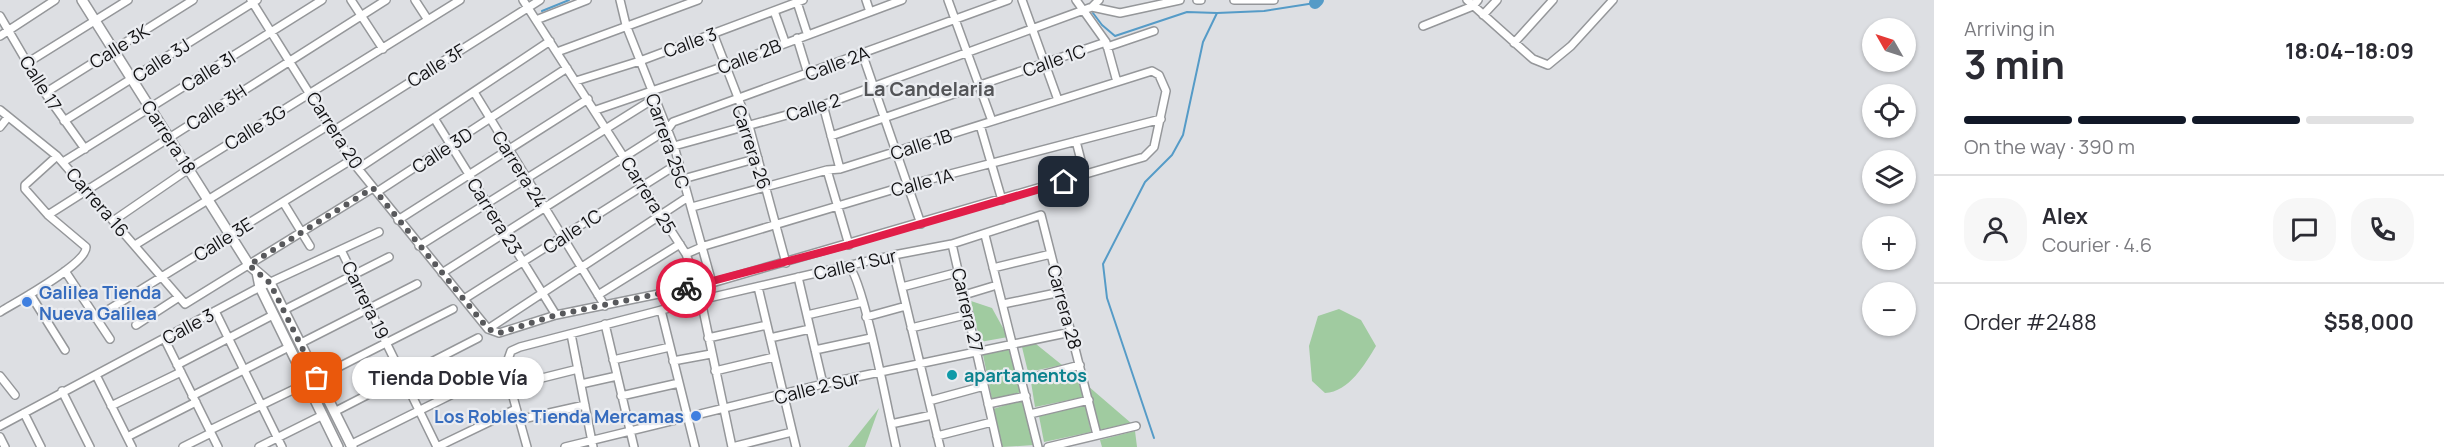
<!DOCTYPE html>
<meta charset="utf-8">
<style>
:root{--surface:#fff;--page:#f7f7f7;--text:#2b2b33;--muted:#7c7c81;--line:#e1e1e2;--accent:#111827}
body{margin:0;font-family:Manrope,sans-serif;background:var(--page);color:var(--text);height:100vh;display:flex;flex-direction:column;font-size:22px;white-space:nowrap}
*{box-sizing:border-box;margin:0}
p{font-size:20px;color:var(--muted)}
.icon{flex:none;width:33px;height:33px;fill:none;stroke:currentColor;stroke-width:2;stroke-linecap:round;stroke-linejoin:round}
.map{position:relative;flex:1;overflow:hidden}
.details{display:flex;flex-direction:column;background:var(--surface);width:510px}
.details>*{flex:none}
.needle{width:39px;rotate:309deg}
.tools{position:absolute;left:1862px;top:18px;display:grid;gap:12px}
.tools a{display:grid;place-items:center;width:54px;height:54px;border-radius:50%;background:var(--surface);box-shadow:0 2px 4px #0004;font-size:30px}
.pin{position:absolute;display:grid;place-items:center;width:51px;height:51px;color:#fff;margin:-26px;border-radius:12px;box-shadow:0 3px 9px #0006}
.courier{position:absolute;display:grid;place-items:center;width:60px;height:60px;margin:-30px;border:4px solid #e11d48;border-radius:50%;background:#fff;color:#222;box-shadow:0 2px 8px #0007}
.bubble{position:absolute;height:42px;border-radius:21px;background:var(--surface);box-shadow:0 2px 4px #0004;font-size:20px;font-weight:700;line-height:42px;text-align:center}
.head em{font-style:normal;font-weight:700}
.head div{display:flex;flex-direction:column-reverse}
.head{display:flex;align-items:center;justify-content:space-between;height:102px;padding:0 30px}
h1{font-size:39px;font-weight:700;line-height:45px}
.bar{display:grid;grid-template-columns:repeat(4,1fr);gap:9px 6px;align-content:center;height:72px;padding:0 30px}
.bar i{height:8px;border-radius:4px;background:var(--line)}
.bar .current{background:var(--accent)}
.bar p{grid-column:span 4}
.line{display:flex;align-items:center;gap:15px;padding:0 30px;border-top:2px solid var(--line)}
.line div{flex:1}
.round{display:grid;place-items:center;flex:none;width:63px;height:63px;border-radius:24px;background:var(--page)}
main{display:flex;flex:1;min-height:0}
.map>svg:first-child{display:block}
.green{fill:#a0cba0}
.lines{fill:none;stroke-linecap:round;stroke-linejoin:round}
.stream{stroke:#559bc7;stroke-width:2}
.river{stroke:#559bc7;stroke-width:12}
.street-casing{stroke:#95979a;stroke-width:10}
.secondary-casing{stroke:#95979a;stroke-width:12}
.street{stroke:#fff;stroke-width:7}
.secondary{stroke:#fff;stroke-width:9}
.done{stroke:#58595c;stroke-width:6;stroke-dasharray:0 10.8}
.route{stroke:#e11d48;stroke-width:8}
.shop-dot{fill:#3f7fe0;stroke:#eaecf0;stroke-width:2}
.culture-dot{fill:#0f9aa8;stroke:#eaecf0;stroke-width:2}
.labels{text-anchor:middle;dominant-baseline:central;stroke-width:4.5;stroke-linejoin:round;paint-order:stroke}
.street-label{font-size:18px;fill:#111113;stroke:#eaecf0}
.shop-label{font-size:18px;font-weight:bold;fill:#366cbe;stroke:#eaecf0;text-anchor:start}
.culture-label{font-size:18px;font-weight:bold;fill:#0d838f;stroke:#eaecf0;text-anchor:start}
.neighbourhood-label{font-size:20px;font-weight:bold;fill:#535457;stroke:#eaecf0}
</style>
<main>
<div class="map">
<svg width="1934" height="447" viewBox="0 0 1934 447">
<rect width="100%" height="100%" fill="#dddfe3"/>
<path class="green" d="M 971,301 L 992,308 L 1008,337 L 980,342 Z
M 1339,309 L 1361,320 L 1376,346 C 1365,364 1349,392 1325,393 L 1312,381 L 1309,346 L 1318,316 Z
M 1036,344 L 1062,365 L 1028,372 L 1022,347 Z
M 1013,347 L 1022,392 L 992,399 L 983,355 Z
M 1075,374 L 1084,397 L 1035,407 L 1031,382 Z
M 1088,386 L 1131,423 L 1099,430 Z
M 1025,399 L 1034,445 L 1002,447 L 993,409 Z
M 1085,405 L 1091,432 L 1044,442 L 1039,416 Z
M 879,408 L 865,447 L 848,447 Z
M 1135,431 L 1137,447 L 1102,447 L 1100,440 Z"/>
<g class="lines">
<path class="stream" d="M 542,11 L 569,0
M 1093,13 L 1102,25 L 1115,36 L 1187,12 L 1217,13
M 1154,438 L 1107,298 L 1103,264 L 1145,182 L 1172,155 L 1183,135 L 1203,42 L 1217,13 L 1264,11 L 1315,3"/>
<path class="river" d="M 1315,3 L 1318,0"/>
<g class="street-casing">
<path id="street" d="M 251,0 L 351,160 L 488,329 L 499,333 L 556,315 L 712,283 L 1144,157 L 1154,147 L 1166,91 L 1159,75 L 1152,71 L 840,169 L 827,170 L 692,207
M 351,0 L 383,49
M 415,0 L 428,20
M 523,0 L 686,254 L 698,286 L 732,447
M 620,0 L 626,25 L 674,146 L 712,283
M 866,0 L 870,12
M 948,0 L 992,121
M 1022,0 L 1058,100
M 1076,0 L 1106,42 L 1117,82
M 1197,0 L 1201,0
M 1234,0 L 1274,0
M 1467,0 L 1533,59 L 1548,65 L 1571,46 L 1613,0
M 797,2 L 807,33
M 1092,7 L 1099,0
M 774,11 L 785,42
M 1483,15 L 1497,0
M 0,16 L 45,93 L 85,149
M 536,20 L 587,0
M 1423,26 L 1473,6 L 1478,0
M 713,33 L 749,126 L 786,263
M 0,36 L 55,0
M 797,38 L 808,74
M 1514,43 L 1553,0
M 1107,47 L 1154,31
M 557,52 L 698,0
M 862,53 L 921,224
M 27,63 L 128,0
M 576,81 L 640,61 L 803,0
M 474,92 L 605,306
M 45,93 L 193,0
M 823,105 L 840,169
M 0,110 L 57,156 L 185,304 L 373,188
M 596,110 L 725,66 L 902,0
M 434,118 L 556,315
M 64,121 L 257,0
M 980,125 L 1002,200
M 0,127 L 8,117
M 333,131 L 540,0
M 831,136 L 1106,42
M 1076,141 L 1085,176
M 674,146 L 823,105 L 1092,7 L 1120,13 L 1180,0
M 63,162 L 322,0
M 359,168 L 550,41
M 827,170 L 849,245
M 683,179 L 758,158
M 377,192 L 567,68
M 283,202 L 310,246
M 48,215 L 386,0
M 398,220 L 588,99
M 113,221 L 190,168 L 460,0
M 985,235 L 1038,447
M 952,244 L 998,447
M 135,245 L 329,125
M 419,246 L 655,98
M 341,250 L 437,447
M 686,254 L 704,246 L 908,185 L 1161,119
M 894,255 L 940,447
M 849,267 C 863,277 890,421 896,447
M 993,268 L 1051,254
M 65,271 L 110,339
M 442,273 L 668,129 L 673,122 L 1008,0
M 798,277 L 823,384
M 758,287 L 796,447
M 902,287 L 959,272
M 30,294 L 65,350
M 598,295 L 680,244
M 964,295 L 997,285
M 464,299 L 679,163
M 1003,304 L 1061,292
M 284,310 L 389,257
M 661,310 L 695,447
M 215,311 L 282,447
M 0,312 C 16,302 87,264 86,247 L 48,215 L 25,189 L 25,185 L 57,156
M 807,315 L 863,302
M 866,317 L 906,306
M 95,318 L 351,160
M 605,324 L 634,447
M 136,325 L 179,297
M 911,328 L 969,314
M 488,329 L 688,197
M 571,334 L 593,447
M 164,338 L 218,447
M 708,338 L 767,325
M 770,338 L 810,329
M 301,343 L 417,284
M 815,350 L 871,338
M 613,360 L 670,347
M 673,361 L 711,354
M 177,365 L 273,315
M 715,371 L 774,357
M 96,375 L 132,447
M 0,376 L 15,395
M 317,378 L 453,309
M 1022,380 L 1080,365
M 581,384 L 617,376
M 510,386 L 578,369
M 62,391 L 90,447
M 192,396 L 289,347
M 621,396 L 679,383
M 929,401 L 984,386
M 988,404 L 1026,396
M 111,406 L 181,372
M 334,412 L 478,338
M 24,413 L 41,447
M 1030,414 L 1089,400
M 518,420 L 585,405
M 891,424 L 932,415
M 0,426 L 260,287 L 379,232
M 210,430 L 307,383
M 937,436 L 992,422
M 0,437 L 5,447
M 127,437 L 196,402
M 350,445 L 505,368
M 183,447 L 211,433
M 259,447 L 323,415
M 437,447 L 516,409
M 527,447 L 505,368 L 511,351 L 520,347 L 700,300 L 894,255 L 952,244 L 1041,215 L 1097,435
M 565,447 L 823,384 L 1071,332
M 732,447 L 792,432
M 1048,447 L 1136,426"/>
</g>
<g class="secondary-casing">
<path id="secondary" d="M 82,0 L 249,265 L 270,283 L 352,447
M 257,272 L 260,287 L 338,447"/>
</g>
<use href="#street" class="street"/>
<use href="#secondary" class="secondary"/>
</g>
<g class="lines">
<path class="done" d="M 317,378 L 270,283 L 249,265 L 373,188 L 488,329 L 499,333 L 556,315 L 686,288"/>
<path class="route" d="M 686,288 L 849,245 L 1064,182"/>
</g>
<g class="shop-dot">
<circle cx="27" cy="302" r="6"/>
<circle cx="696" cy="416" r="6"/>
</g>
<circle class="culture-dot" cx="952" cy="375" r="6"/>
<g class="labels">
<g class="street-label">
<text transform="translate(690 42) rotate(-20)">Calle 3</text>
<text transform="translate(119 46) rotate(-32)">Calle 3K</text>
<text transform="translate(749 56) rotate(-21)">Calle 2B</text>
<text transform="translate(161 60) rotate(-33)">Calle 3J</text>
<text transform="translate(1054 60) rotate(-19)">Calle 1C</text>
<text transform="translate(837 63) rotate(-21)">Calle 2A</text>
<text transform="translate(436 65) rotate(-32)">Calle 3F</text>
<text transform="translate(208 71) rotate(-32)">Calle 3I</text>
<text transform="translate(41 83) rotate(58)">Calle 17</text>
<text transform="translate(216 107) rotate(-33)">Calle 3H</text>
<text transform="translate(813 107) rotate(-17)">Calle 2</text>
<text transform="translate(255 127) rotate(-32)">Calle 3G</text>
<text transform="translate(335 130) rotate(57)">Carrera 20</text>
<text transform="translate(169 137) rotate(57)">Carrera 18</text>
<text transform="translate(668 141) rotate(71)">Carrera 25C</text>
<text transform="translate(921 144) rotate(-18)">Calle 1B</text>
<text transform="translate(752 147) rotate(72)">Carrera 26</text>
<text transform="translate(442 150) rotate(-33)">Calle 3D</text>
<text transform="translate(520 169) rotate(58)">Carrera 24</text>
<text transform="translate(922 182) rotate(-15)">Calle 1A</text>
<text transform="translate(649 195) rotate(58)">Carrera 25</text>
<text transform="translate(98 202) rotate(49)">Carrera 16</text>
<text transform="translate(495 216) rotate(58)">Carrera 23</text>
<text transform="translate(572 231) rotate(-33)">Calle 1C</text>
<text transform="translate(223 239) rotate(-32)">Calle 3E</text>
<text transform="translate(855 264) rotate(-13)">Calle 1 Sur</text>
<text transform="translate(366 300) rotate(64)">Carrera 19</text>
<text transform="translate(1065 307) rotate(75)">Carrera 28</text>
<text transform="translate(968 310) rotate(77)">Carrera 27</text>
<text transform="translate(188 326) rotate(-28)">Calle 3</text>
<text transform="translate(817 387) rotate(-14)">Calle 2 Sur</text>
</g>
<g class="shop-label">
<text x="39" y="292">Galilea Tienda<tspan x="39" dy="21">Nueva Galilea</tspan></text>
<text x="684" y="416" text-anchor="end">Los Robles Tienda Mercamas</text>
</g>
<g class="culture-label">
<text x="964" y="375">apartamentos</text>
</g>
<g class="neighbourhood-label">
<text x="929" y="88">La Candelaria</text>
</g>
</g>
</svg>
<div class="tools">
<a><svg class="needle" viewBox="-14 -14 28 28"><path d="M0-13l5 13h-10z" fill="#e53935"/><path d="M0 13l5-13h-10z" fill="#7c7c81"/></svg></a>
<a><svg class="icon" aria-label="locate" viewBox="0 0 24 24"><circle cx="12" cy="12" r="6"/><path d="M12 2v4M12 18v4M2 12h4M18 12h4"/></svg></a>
<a><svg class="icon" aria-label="layers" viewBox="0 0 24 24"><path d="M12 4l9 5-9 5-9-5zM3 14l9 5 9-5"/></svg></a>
<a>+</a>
<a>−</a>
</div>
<div class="pin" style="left:317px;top:378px;background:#ea580c"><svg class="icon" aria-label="bag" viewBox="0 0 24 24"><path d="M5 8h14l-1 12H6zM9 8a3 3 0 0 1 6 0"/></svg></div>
<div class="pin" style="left:1064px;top:182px;background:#1f2937"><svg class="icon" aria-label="home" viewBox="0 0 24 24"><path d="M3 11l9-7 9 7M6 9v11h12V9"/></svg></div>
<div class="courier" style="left:686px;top:288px"><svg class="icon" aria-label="bike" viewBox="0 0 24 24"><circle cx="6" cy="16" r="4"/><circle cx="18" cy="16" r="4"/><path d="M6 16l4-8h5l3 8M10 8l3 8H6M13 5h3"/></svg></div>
<div class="bubble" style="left:352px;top:357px;width:192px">Tienda Doble Vía</div>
</div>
<section class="details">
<div class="head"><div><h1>3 min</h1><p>Arriving in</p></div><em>18:04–18:09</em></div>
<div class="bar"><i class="current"></i><i class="current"></i><i class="current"></i><i></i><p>On the way · 390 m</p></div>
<div class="line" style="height:108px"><a class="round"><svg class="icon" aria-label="person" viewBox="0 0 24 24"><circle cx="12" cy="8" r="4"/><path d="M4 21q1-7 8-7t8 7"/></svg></a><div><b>Alex</b><p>Courier · 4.6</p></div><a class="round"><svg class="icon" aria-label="chat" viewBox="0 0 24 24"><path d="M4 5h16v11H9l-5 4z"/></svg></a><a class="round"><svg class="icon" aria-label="phone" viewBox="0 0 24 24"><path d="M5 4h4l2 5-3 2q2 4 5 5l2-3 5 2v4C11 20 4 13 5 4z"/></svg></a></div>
<div class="line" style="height:78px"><div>Order #2488</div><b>$58,000</b></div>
</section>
</main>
